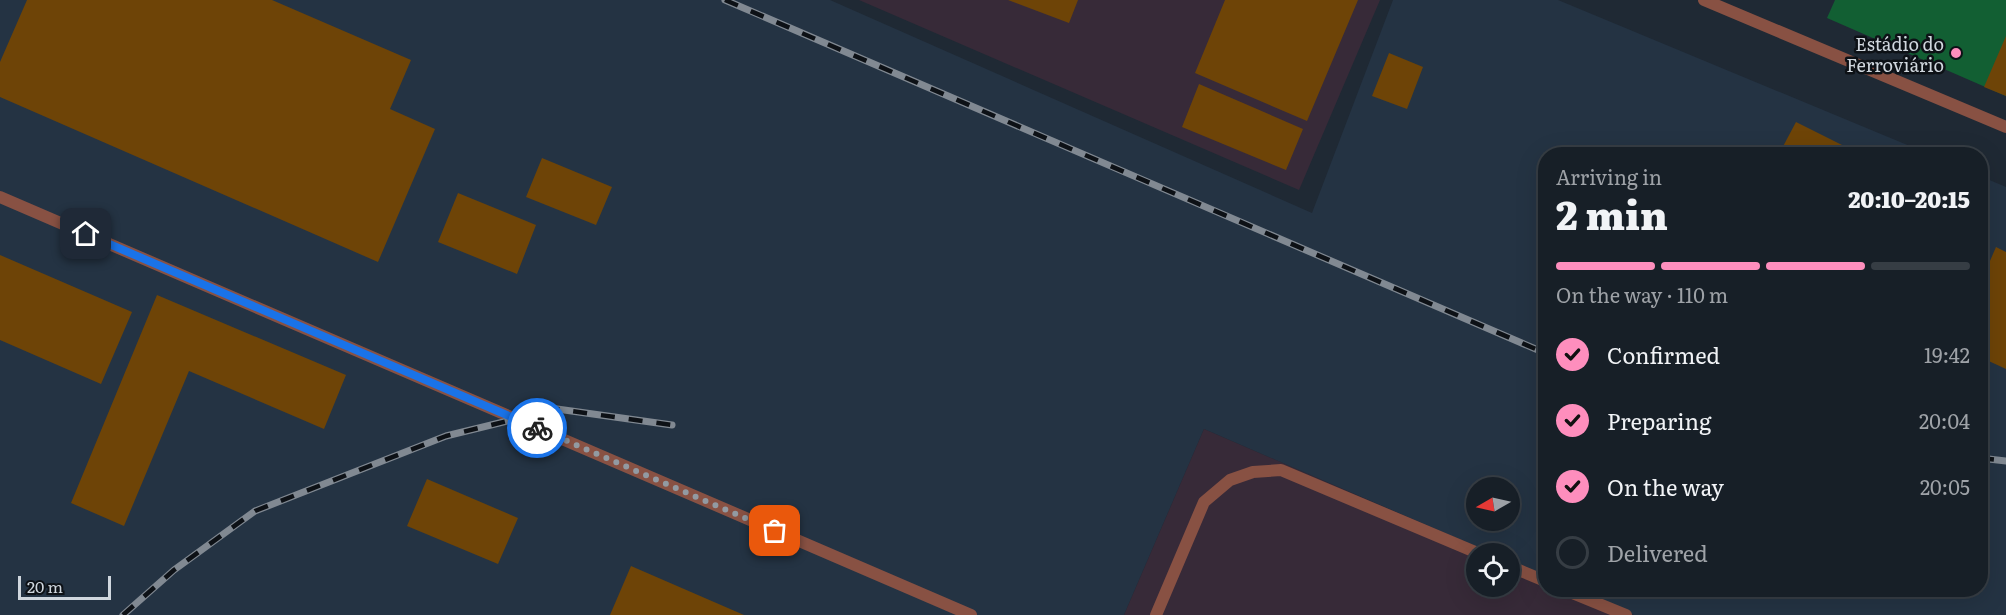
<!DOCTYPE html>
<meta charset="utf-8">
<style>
:root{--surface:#171f27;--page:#242c33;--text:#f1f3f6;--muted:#9ea2a7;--line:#363d44;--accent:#fe8ebd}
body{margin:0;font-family:Literata,serif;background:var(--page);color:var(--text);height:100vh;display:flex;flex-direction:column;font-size:22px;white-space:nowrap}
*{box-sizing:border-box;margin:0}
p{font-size:20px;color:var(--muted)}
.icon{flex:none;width:33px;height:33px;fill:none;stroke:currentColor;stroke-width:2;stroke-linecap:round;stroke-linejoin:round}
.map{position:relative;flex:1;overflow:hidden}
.panel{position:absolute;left:1538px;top:147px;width:450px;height:450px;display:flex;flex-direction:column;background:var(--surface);border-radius:24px;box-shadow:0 6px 24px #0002,0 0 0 2px var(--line)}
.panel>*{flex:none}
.needle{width:39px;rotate:261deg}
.fabs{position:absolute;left:1466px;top:477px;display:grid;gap:12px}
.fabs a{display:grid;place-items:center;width:54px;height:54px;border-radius:50%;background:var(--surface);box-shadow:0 6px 24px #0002,0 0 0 2px var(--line);font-size:30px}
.scale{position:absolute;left:18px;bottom:15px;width:93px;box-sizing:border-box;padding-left:6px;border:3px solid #d0d7de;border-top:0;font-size:16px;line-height:21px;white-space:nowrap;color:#d0d7de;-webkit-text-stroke:4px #0d1116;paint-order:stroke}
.pin{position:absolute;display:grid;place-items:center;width:51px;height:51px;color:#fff;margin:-26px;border-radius:12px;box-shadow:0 3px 9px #0006}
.courier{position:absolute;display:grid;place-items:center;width:60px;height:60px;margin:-30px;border:4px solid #1a73e8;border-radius:50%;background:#fff;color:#222;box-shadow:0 2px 8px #0007}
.overview em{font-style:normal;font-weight:800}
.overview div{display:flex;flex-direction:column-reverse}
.overview{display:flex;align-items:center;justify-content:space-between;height:102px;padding:0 18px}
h1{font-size:39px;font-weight:800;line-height:45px}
.bar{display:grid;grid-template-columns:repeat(4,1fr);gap:9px 6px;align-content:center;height:72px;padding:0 18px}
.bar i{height:8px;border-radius:4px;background:var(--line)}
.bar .on{background:var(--accent)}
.bar p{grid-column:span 4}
ol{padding:0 18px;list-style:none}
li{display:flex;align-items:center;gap:18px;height:66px}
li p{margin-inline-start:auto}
li .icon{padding:6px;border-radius:50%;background:var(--accent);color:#111;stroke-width:4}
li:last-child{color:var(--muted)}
li i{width:33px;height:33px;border:3px solid var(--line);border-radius:50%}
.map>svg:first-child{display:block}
.built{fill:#243343;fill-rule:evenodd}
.industrial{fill:#372a38}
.green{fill:#125f33}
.building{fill:#6e4407}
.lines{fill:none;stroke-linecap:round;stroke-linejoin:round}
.service{stroke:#885143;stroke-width:12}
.rail-casing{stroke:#818992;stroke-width:7}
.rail{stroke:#0d1116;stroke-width:4.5;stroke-dasharray:14;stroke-linecap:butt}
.done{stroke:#929aa2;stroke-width:6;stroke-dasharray:0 10.8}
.route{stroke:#1a73e8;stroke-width:8}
.poi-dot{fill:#fe8ebd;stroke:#0d1116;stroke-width:2}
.labels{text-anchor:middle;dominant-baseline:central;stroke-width:5;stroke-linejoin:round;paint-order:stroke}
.poi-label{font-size:18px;fill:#d0d7de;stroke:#0d1116;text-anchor:end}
</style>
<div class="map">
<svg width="2006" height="615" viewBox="0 0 2006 615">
<rect width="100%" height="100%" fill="#1f2934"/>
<path class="built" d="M 0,0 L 830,0 L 1312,213 L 1393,0 L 1558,0 L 1929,154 L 1545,154 L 1545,577 L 1509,561 L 1509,554 L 1491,553 L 1204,429 L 1124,615 L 0,615 ZM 1476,488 L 1509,488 L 1509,520 L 1476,520 Z
M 1980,176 L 2006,187 L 2006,615 L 1634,615 L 1575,590 L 1980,590 Z"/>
<path class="industrial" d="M 859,0 L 1380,0 L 1299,190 Z
M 1204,429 L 1491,553 L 1476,554 L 1476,586 L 1509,586 L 1509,561 L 1545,577 L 1545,590 L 1575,590 L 1634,615 L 1124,615 Z"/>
<path class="green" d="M 1835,0 L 2006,0 L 2006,96 L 1827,18 Z"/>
<path class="building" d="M 27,0 L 272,0 L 411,60 L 390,109 L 435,129 L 378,262 L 0,97 L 0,62 Z
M 1008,0 L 1078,0 L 1069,23 Z
M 1225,0 L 1358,0 L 1307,121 L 1195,73 Z
M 2006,36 L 2006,96 L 1984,87 Z
M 1389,53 L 1423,67 L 1407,109 L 1372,96 Z
M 1199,84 L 1303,129 L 1286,170 L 1182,127 Z
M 1796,122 L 1860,154 L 1779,154 Z
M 542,158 L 612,187 L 596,225 L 526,197 Z
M 458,193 L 536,225 L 517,274 L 438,242 Z
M 1996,247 L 2006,252 L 2006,369 L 1980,357 L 1980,284 Z
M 0,255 L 132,312 L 101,384 L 0,340 Z
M 157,295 L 346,375 L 324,429 L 189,371 L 124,526 L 71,503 Z
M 427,479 L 518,518 L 498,564 L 407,526 Z
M 631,566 L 744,615 L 610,615 Z"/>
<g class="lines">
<path class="service" d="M 1704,0 L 2006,127
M 0,197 L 971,615
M 1509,566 L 1545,581
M 1565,590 L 1626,615
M 1156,615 L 1204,502 L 1230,480 L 1253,472 L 1281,470 L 1480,554"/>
<g class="rail-casing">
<path id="rail" d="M 725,0 L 1545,353
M 1980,458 L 2006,461
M 123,615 L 174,570 L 255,511 L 446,436 L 557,409 L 672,425"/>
</g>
<use href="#rail" class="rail"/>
</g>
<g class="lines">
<path class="done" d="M 537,428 L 775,531"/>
<path class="route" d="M 86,234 L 537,428"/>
</g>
<circle class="poi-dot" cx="1956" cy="53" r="6"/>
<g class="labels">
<g class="poi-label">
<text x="1944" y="43">Estádio do<tspan x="1944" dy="21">Ferroviário</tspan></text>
</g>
</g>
</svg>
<div class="fabs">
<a><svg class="needle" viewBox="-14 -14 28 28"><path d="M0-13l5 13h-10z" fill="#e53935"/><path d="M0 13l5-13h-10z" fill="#9ea2a7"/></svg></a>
<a><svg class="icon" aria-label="locate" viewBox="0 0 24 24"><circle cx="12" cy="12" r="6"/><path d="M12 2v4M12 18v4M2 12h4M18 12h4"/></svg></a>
</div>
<div class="scale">20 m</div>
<div class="pin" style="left:775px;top:531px;background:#ea580c"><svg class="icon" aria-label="bag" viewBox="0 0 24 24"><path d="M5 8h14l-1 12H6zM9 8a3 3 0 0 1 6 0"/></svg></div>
<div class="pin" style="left:86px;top:234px;background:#1f2937"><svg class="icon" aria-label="home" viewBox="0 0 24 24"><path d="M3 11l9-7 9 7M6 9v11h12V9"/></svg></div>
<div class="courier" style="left:537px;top:428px"><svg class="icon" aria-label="bike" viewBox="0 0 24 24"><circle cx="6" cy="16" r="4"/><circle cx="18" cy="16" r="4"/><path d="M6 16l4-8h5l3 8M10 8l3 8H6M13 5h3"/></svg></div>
<section class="panel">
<div class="overview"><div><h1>2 min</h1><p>Arriving in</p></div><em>20:10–20:15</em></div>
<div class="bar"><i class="on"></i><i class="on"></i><i class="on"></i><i></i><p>On the way · 110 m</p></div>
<ol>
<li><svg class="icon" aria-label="check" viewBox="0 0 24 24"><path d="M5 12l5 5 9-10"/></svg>Confirmed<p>19:42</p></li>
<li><svg class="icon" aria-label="check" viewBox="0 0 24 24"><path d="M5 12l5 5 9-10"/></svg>Preparing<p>20:04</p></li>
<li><svg class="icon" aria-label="check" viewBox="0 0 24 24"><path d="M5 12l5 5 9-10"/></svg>On the way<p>20:05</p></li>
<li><i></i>Delivered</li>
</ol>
</section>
</div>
